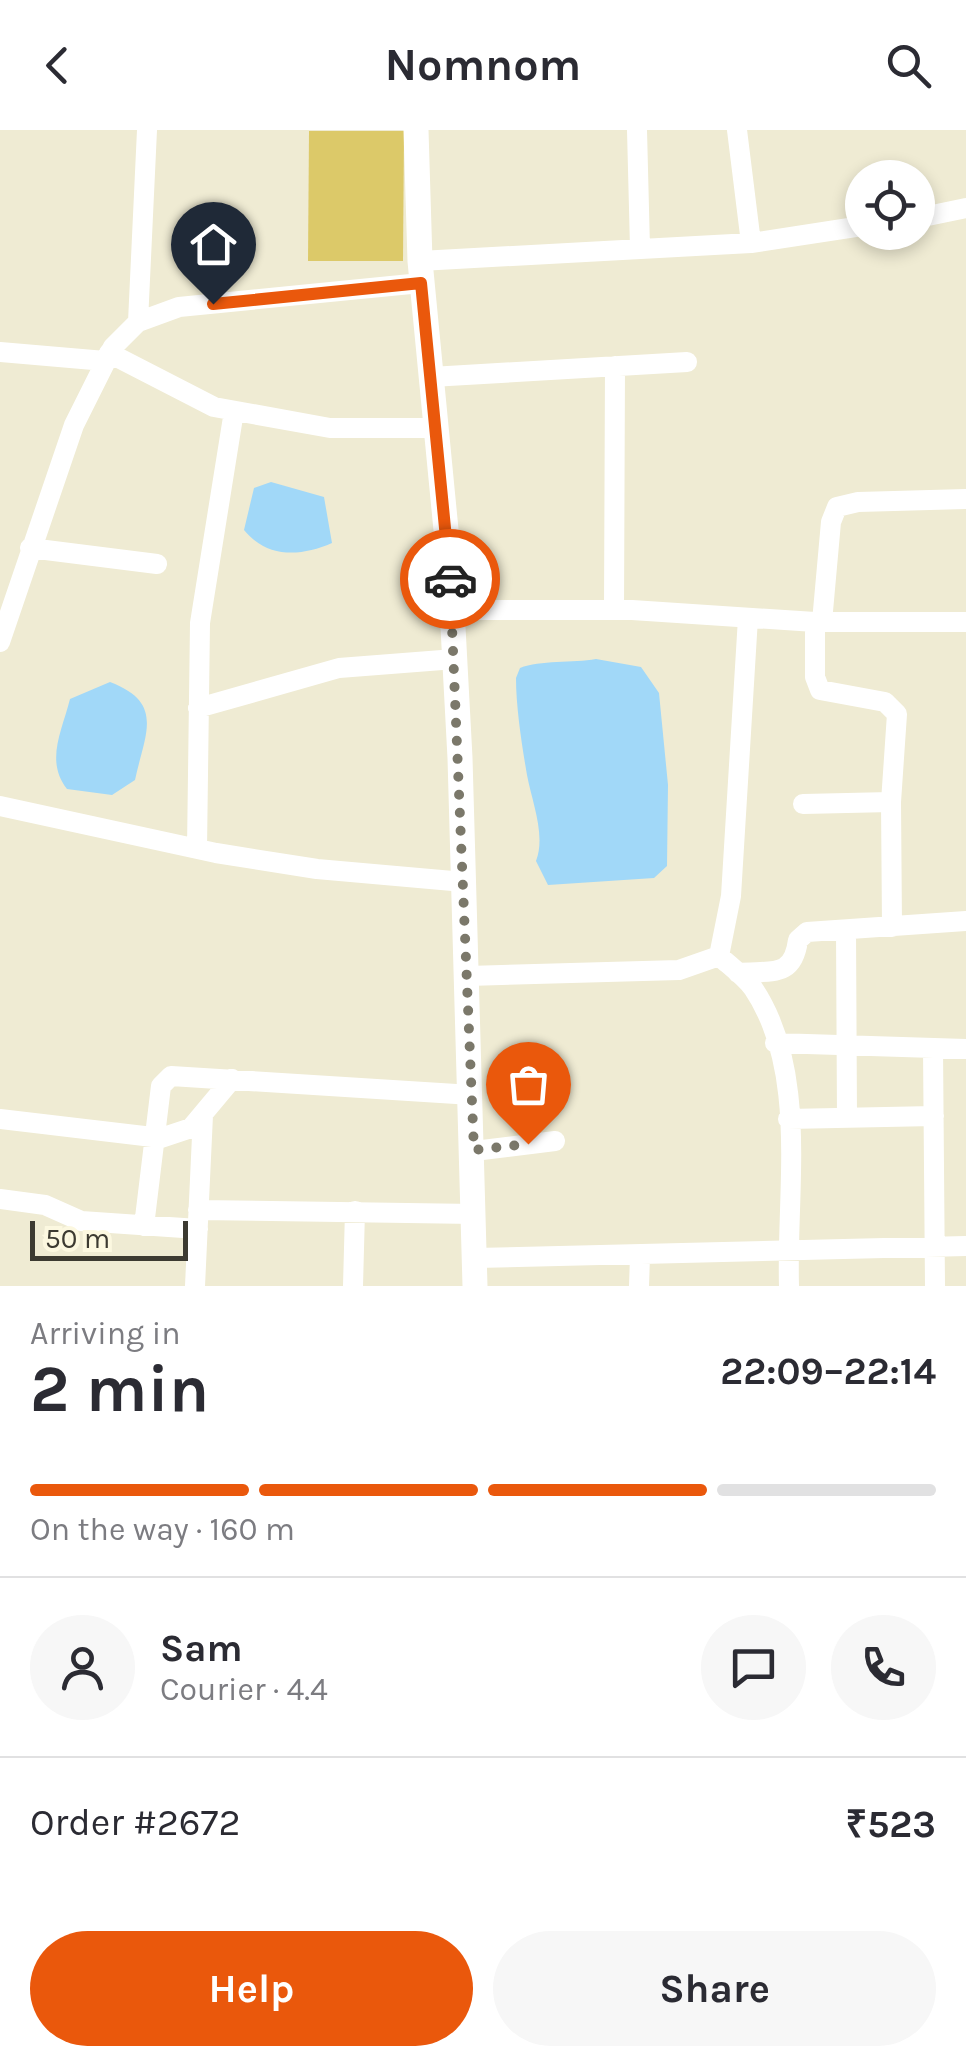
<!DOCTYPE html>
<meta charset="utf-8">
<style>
:root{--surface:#fff;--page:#f7f7f7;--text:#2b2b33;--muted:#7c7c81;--line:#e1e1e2;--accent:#ea580c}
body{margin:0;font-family:Karla,sans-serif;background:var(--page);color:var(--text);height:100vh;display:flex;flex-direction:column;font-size:38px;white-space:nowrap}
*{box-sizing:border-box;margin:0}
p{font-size:32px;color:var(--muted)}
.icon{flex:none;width:55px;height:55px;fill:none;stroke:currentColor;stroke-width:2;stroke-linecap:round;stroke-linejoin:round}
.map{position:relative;height:1156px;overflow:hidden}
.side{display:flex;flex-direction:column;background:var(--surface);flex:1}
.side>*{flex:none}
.buttons{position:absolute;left:845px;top:30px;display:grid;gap:20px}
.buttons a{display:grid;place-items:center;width:90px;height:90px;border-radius:50%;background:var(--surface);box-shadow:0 5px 15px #0003;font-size:50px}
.scale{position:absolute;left:30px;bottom:25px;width:158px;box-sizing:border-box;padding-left:10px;border:5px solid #3c3a31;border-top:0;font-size:28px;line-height:35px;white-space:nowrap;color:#3c3a31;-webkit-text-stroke:8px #fcf8e0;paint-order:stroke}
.pin{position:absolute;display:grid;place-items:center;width:85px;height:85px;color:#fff;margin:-102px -42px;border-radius:50% 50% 50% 0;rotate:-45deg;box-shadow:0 0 10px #0007}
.pin .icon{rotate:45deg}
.courier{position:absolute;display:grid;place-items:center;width:100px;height:100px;margin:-50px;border:8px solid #ea580c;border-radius:50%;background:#fff;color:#222;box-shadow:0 2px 12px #0007}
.summary em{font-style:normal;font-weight:700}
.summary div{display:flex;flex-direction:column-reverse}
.summary{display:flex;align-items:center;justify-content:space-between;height:170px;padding:0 30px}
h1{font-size:65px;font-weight:700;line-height:75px}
.bar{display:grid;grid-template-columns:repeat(4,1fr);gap:15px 10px;align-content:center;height:120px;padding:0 30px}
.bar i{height:12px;border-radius:8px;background:var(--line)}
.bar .current{background:var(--accent)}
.bar p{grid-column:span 4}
.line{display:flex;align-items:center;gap:25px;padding:0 30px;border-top:2px solid var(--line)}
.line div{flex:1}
.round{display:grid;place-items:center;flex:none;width:105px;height:105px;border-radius:52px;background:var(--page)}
.action{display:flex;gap:20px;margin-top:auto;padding:20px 30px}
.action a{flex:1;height:115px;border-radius:60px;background:var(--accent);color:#fff;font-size:40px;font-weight:700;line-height:115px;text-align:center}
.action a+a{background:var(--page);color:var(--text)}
header{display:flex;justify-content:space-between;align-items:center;height:130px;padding:0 30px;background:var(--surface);font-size:45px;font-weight:700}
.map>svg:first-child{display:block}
.water{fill:#a1d8f8}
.building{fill:#dcc969}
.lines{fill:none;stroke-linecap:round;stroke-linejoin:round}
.minor{stroke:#fff;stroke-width:20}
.major{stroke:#fff;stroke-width:25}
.done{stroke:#7b786a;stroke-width:10;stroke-dasharray:0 18}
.route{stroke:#ea580c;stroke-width:12}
</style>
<header><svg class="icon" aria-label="back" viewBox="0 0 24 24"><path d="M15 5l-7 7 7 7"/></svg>Nomnom<svg class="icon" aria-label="search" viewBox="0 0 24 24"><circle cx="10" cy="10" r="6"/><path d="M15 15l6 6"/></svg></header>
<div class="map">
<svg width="966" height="1156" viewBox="0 0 966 1156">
<rect width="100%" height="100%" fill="#efebd3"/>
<path class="water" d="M 271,352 L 324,367 L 332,413 C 300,427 267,428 244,400 L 254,358 Z
M 596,529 L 641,537 L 659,563 L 668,655 L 667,736 L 654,748 L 548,755 L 536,731 C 546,705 532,672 527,645 C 522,616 516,578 516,548 L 520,538 C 540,530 573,533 596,529 Z
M 110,552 C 165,573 145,603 135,650 L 112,665 L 67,659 C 45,631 62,601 70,569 Z"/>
<path class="building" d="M 309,1 L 404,1 L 403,131 L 308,131 Z"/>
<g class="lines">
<path class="minor" d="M 637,0 L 640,118
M 737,0 L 751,113
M 918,88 L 966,78
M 420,131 L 751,113 L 862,96
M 138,192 L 147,0
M 0,222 L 105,231
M 109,223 L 214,277 L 330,298 L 437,298
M 431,247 L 687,232
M 30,418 L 157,434
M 452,480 L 632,480 L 815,492 L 966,492
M 614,480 L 615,236
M 815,492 L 815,547 L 820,560 L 885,572 L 897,584 L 891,672 L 892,797
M 822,492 L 831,392 L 837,377 L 858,372 L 966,369
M 0,512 L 74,295 L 113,217 L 138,192 L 179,177 L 421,153
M 198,578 L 339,538 L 455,529
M 803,674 L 891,672
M 0,676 L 216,723 L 317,739 L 464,752
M 197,719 L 200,493 L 234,281
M 846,800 L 847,988
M 719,826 C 730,836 744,846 753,858 C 809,941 786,1061 789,1156
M 738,843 C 771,840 793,849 798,810 L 807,802 L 966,791
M 468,846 L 679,840 L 719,826 L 731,766 L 748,488
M 775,913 L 966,919
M 933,918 L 935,1156
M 0,989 L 161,1008 L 191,998 L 232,949
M 788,989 L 934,986
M 474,1021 L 555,1011
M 0,1069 L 45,1075 L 81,1091 L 198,1099
M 198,1080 L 475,1084
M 144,1096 L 161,956 L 171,946 L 472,965
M 475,1128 L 966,1116
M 195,1156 L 203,985
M 353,1156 L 355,1081
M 639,1156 L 640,1126"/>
<path class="major" d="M 416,0 L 420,131 L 450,441 L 460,628 L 475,1156"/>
</g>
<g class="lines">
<path class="done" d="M 450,449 L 474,1020 L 528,1014"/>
<path class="route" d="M 213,174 L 421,153 L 450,449"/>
</g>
</svg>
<div class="buttons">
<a><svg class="icon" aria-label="locate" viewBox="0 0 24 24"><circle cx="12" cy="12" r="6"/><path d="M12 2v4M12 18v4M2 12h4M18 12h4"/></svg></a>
</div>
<div class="scale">50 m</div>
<div class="pin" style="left:528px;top:1014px;background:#ea580c"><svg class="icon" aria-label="bag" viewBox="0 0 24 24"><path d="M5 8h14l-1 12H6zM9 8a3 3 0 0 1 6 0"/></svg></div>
<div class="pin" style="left:213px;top:174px;background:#1f2937"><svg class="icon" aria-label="home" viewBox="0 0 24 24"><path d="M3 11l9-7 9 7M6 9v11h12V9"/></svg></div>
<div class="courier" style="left:450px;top:449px"><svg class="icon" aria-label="car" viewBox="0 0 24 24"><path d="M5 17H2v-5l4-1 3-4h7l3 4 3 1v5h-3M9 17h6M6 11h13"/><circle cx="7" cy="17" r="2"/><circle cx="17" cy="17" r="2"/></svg></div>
</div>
<section class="side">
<div class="summary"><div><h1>2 min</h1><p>Arriving in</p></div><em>22:09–22:14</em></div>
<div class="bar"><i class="current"></i><i class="current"></i><i class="current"></i><i></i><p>On the way · 160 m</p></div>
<div class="line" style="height:180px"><a class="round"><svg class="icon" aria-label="person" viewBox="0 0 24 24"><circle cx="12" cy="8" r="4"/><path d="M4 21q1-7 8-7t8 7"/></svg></a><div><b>Sam</b><p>Courier · 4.4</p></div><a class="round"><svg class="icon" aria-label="chat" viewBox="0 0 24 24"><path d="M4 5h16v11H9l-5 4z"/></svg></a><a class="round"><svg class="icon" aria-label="phone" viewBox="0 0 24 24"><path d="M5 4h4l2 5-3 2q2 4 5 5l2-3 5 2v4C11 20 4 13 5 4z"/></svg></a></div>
<div class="line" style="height:130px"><div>Order #2672</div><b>₹523</b></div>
<div class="action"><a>Help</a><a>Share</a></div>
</section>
